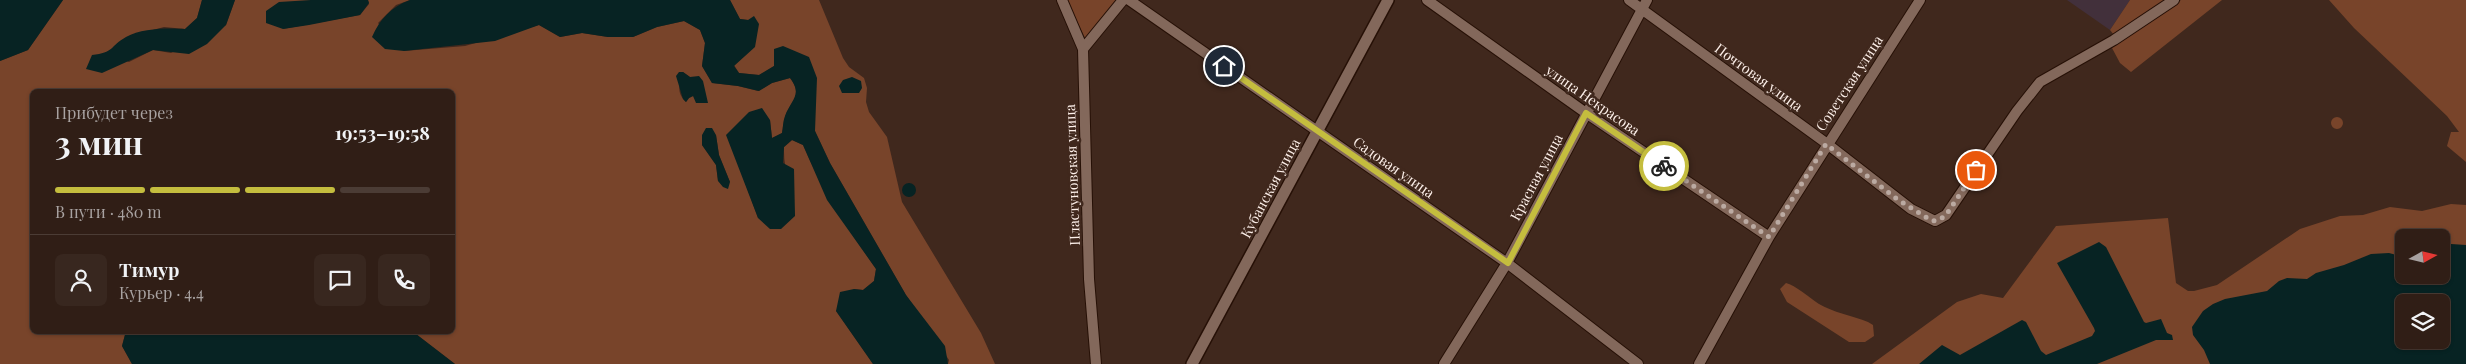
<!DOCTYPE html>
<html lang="ru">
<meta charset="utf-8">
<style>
:root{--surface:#301e16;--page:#38271f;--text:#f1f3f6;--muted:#a8a2a1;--line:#4b3c35;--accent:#c4bd3e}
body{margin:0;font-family:"Playfair Display",serif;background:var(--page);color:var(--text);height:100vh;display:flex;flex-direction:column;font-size:19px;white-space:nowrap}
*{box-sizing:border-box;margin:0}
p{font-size:16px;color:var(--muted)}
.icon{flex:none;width:28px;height:28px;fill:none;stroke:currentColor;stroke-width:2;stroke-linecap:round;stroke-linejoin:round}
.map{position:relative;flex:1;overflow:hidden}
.side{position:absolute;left:30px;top:89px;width:425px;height:245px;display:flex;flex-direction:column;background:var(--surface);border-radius:8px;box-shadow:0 1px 4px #0004,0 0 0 1px var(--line)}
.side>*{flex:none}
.needle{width:32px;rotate:82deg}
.tools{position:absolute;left:2395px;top:229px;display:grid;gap:10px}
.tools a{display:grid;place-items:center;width:55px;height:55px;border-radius:8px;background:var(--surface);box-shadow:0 1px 4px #0004,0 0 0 1px var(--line);font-size:25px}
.pin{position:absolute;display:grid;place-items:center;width:42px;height:42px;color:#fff;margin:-21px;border:2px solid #fff;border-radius:50%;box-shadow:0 1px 5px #0007}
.courier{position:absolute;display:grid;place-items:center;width:50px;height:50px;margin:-25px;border:4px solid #c4bd3e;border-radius:50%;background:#fff;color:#222;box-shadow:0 1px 6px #0007}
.head em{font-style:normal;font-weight:700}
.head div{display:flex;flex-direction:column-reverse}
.head{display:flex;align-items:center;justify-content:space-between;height:85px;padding:0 25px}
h1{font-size:32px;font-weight:700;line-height:38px}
.bar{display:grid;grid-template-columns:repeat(4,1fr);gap:8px 5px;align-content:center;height:60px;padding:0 25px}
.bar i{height:6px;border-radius:4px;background:var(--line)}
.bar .selected{background:var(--accent)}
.bar p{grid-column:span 4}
.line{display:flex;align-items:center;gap:12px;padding:0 25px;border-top:1px solid var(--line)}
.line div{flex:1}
.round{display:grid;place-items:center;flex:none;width:52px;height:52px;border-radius:8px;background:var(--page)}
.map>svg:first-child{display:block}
.industrial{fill:#42303b}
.green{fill:#78442a;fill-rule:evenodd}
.water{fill:#072323;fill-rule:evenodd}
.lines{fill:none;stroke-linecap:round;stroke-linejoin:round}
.minor-casing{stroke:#261006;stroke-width:12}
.tertiary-casing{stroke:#261006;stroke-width:14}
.minor{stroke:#83685b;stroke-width:10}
.tertiary{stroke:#83685b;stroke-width:11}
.done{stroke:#bbaaa2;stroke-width:5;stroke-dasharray:0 9}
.route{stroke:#c4bd3e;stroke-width:6}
.labels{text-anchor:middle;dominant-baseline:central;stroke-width:5;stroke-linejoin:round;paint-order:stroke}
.street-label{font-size:14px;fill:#fdf0ea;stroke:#40281d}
</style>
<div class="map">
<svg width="2466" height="364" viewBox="0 0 2466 364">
<rect width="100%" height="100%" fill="#40281d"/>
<path class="industrial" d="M 2067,0 L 2130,0 L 2110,30 Z"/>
<path class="green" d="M 63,0 L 202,0 L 197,18 L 185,29 L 164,27 L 127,37 L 106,54 L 129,62 L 153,50 L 171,53 L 226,25 L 235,0 L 311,0 L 283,29 L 360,15 L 369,4 L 368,0 L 410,0 L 396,5 L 378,23 L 404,51 L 465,46 L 539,25 L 560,37 L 582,33 L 608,37 L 633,37 L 657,27 L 684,21 L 700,30 L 705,43 L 702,66 L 712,83 L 738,86 L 758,91 L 772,83 L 790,78 C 804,96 790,101 785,117 C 783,122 783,128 782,133 L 772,138 L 770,120 L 739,166 L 758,218 L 795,216 C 793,193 783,171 784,147 L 792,140 L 803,145 C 822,190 848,229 876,269 L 874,281 L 863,290 L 854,289 L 836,311 L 873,364 L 455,364 L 416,334 L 402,331 L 452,331 L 452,91 L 32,91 L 32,331 L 126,331 L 122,346 L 132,364 L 0,364 L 0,61 L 28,50 ZM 683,72 L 690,77 L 693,96 L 689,98 L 686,102 C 676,93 679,83 683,72 ZM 716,135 L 719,155 L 730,182 L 718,181 L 716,165 L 702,145 Z
M 730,0 L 819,0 L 843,58 L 849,67 L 864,78 L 867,88 L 866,102 L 869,112 L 887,137 L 902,202 L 981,333 L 995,364 L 948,364 L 949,360 L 906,295 L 830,163 L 815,131 L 815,105 L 774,50 L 774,66 L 759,75 L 739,73 L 734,65 L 743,57 L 748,20 L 740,19 Z
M 1067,0 L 1118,0 L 1088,37 L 1085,38 Z
M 2130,0 L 2165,0 L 2114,35 L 2110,30 Z
M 2181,0 L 2222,0 L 2131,72 L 2120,63 L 2112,48 Z
M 2329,0 L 2466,0 L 2466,162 L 2447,146 L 2451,132 L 2459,132 L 2447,116 L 2354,28 Z
M2331 123a6 6 0 1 1 12 0a6 6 0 1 1-12 0Z
M 2451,204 L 2466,205 L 2466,364 L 1872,364 L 1957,302 L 1981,294 L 2003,298 L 2056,226 L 2168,218 L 2176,283 L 2188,291 L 2194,291 L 2217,285 L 2300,229 L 2340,216 L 2363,215 L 2390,207 L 2422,211 ZM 2404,238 L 2441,238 L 2441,275 L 2404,275 ZM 2404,302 L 2441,302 L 2441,340 L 2404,340 Z
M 1786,283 C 1795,285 1810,298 1819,304 C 1832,312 1853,316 1868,322 L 1873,325 L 1874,336 L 1865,342 L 1849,342 L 1787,302 L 1780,289 Z"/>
<path class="water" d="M 0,0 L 63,0 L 28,50 L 0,61 Z
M 202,0 L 235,0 L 226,25 L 207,44 L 189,54 L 153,50 L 102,73 L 86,69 L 92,55 C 114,53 110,46 126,37 C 142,28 168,28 185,29 L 197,18 Z
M 311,0 L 368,0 L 369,3 L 360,15 L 309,25 L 283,29 L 266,23 L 266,11 L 279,2 Z
M 410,0 L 730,0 L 740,19 L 748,20 L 754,16 L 759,24 L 755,47 L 734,66 L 739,73 L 759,75 L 774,66 L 774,49 L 783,46 L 809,57 L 817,78 L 815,131 L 830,163 L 906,295 L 945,346 L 948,364 L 873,364 L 836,311 L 840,292 L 854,289 L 863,290 L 874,281 L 876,269 L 827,200 L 803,145 L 792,140 L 784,147 L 783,163 L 794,169 L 795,216 L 781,229 L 770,229 L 758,218 L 726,135 L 749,112 L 762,108 L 770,120 L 772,138 L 782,133 C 783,128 783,121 785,116 C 791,100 803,95 790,78 L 772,83 L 759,91 L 738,86 L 712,83 L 702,66 L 705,43 L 700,30 L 684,21 L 657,27 L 633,37 L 608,37 L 582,33 L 560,37 L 539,25 L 495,41 L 404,51 L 385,49 L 372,37 C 380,19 391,7 410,0 Z
M 679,72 L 683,72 L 690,77 L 699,76 L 703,81 L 708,103 L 696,103 L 693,96 L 689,98 L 686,102 L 683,99 L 676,76 Z
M 852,77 L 861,81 L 862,88 L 859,93 L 842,93 L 839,86 L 843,80 Z
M 706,128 L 712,128 L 716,135 L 719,155 L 730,182 L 728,189 L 723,187 L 718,181 L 716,165 L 702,145 L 702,135 Z
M902 190a7 7 0 1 1 14 0a7 7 0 1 1-14 0Z
M 2099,242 L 2106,247 L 2144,322 L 2146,323 L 2161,319 L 2167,333 L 2172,335 L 2173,340 L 2156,340 L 2097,364 L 1919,364 L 1942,345 L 1960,355 L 2022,320 L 2026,322 L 2041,351 L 2046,355 L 2092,336 L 2095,331 L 2094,328 L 2057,263 Z
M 2451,244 L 2466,245 L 2466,364 L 2210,364 L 2204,350 L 2193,335 L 2192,327 L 2203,311 L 2213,304 L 2225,299 L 2267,291 L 2279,281 L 2287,278 L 2307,279 L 2316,273 L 2344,265 L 2371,254 L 2389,253 L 2404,257 L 2404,275 L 2441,275 L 2441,245 ZM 2404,302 L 2441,302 L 2441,340 L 2404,340 Z
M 126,331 L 402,331 L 416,334 L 455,364 L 132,364 L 122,346 Z"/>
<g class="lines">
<g class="minor-casing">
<path id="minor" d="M 1062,0 L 1083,49
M 1129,0 L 1507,263 L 1638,364
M 1427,0 L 1586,113 L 1769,237
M 1629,0 L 1826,143 L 1911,209 L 1935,221 L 1946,215 L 2017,111 L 2040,82 L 2114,40 L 2174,0
M 1096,364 L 1089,279 L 1083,49 L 1123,0
M 1444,364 L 1507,263 L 1647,0
M 1699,364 L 1769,237 L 1920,0"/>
</g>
<g class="tertiary-casing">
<path id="tertiary" d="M 1192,364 L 1388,0"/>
</g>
<use href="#minor" class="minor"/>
<use href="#tertiary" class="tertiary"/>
</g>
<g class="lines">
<path class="done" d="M 1664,166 L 1769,237 L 1826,144 L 1897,199 L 1932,221 L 1939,220 L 1946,215 L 1976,170"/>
<path class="route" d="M 1224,66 L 1508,263 L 1586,113 L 1664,166"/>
</g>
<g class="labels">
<g class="street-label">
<text transform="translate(1759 77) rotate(36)">Почтовая улица</text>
<text transform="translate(1849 83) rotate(-57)">Советская улица</text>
<text transform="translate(1593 100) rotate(35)">улица Некрасова</text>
<text transform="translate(1394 167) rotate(35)">Садовая улица</text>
<text transform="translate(1072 175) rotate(-92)">Пластуновская улица</text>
<text transform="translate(1536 177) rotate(-62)">Красная улица</text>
<text transform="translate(1270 188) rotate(-62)">Кубанская улица</text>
</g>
</g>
</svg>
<div class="tools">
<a><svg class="needle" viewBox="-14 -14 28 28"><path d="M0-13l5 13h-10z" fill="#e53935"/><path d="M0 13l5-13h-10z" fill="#a8a2a1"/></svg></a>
<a><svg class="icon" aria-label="layers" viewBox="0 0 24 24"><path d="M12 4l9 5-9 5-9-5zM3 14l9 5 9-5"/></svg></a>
</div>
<div class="pin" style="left:1976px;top:170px;background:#ea580c"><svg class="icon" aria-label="bag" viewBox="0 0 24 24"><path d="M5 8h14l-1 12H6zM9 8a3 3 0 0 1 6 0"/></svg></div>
<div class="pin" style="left:1224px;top:66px;background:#1f2937"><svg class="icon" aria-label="home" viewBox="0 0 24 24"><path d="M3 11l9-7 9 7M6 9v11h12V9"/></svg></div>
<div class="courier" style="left:1664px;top:166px"><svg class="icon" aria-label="bike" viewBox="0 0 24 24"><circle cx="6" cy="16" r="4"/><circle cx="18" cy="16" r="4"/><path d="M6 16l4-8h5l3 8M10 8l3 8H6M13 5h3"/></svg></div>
<section class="side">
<div class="head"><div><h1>3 мин</h1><p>Прибудет через</p></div><em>19:53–19:58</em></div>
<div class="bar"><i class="selected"></i><i class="selected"></i><i class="selected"></i><i></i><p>В пути · 480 m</p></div>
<div class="line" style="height:90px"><a class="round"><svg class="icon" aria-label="person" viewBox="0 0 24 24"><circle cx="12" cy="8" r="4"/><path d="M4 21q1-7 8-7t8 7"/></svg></a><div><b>Тимур</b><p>Курьер · 4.4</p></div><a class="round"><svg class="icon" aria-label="chat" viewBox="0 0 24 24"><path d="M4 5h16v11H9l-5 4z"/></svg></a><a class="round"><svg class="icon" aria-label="phone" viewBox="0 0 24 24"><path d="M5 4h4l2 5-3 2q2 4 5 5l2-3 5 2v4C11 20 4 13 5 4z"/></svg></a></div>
</section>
</div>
